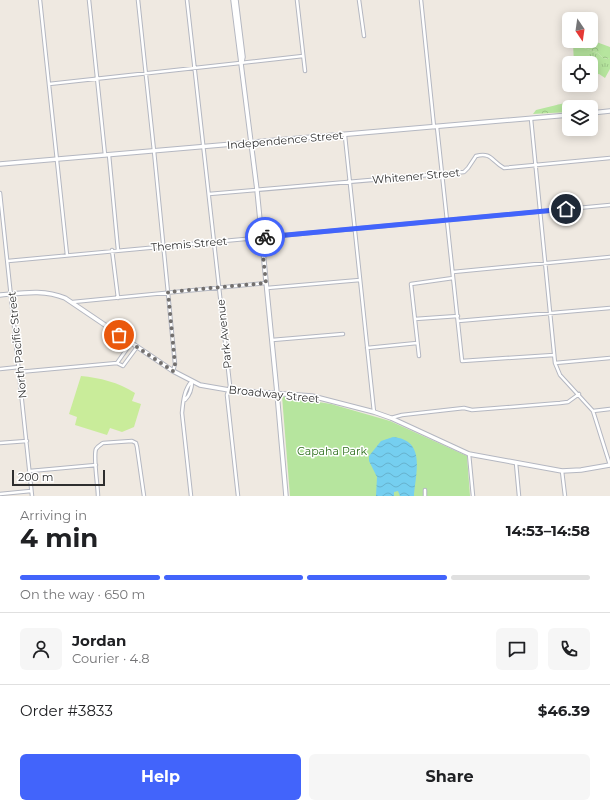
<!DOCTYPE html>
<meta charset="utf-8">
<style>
:root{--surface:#fff;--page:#f6f6f6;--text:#202124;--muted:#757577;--line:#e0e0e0;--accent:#4264fb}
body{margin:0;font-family:Montserrat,sans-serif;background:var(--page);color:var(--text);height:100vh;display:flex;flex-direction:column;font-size:15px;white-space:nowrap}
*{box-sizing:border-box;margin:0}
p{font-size:13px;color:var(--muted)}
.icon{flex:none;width:22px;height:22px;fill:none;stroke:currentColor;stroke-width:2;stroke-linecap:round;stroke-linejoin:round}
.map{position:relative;height:496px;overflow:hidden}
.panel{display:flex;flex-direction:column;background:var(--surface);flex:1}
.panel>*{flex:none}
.needle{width:26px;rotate:167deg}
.buttons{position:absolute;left:562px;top:12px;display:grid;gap:8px}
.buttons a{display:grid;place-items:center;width:36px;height:36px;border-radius:6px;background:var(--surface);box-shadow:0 2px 10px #0003;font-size:20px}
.scale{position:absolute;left:12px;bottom:10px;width:93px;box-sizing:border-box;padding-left:4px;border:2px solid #2e2e2e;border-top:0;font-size:11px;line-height:14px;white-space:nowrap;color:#2e2e2e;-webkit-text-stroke:3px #fff;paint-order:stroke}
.pin{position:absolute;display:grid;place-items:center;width:34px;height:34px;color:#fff;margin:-17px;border:2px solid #fff;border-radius:50%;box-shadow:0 1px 4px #0007}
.courier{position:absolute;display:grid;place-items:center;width:40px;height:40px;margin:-20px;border:3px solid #4264fb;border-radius:50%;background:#fff;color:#222;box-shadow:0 1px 5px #0007}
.summary em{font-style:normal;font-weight:700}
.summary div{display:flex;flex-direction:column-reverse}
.summary{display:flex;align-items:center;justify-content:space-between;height:68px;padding:0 20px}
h1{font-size:26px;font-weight:700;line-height:30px}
.bar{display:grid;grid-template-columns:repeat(4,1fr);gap:6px 4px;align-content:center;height:48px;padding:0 20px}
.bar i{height:5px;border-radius:3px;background:var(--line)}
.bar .on{background:var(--accent)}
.bar p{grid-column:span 4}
.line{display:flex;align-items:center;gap:10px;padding:0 20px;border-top:1px solid var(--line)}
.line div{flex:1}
.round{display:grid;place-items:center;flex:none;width:42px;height:42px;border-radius:6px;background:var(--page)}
.action{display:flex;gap:8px;margin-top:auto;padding:8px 20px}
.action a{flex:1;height:46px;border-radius:6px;background:var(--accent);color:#fff;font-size:16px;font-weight:700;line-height:46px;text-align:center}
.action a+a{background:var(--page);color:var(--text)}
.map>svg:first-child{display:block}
.grass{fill:url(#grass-tufts)}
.forest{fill:url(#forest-crowns)}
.park{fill:#b6e59e}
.pitch{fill:#c9ec9a}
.water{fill:url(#water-waves)}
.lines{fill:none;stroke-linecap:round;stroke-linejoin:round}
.street-casing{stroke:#b4b7c1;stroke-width:4.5}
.secondary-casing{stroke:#b4b7c1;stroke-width:5.5}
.street{stroke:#fff;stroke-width:2.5}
.secondary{stroke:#fff;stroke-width:3.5}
.done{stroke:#726f6d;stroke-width:4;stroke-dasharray:0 7.2}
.route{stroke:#4264fb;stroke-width:5}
.labels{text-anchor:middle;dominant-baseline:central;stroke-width:3;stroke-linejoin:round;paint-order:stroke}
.street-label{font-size:11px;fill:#2e2e2e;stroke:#fff}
.park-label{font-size:11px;fill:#2c6e1b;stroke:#fff}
</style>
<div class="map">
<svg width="610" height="496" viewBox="0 0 610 496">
<defs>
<pattern id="grass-tufts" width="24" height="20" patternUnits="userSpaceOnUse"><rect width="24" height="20" fill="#b6e59e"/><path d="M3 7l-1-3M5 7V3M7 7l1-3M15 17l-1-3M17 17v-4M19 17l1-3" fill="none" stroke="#9dc588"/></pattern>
<pattern id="forest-crowns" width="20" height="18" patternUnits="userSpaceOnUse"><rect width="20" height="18" fill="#b6e59e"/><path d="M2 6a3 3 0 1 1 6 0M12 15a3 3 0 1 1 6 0" fill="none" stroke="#9dc588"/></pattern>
<pattern id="water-waves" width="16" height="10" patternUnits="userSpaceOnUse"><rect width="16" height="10" fill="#75cff0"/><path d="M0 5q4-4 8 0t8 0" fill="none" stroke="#66b2ce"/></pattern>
</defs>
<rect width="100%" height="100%" fill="#efe9e1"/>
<path class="grass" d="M 573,44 L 598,53 L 603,58 L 610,59 L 610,69 L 605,78 L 599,74 L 591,75 L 591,63 L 574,63 Z"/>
<path class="forest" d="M 591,40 L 610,47 L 610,59 L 603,58 L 598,53 L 573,44 L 572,41 Z
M 577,100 L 577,107 L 569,107 L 569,112 L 533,114 L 536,110 Z"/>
<path class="park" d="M 282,396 L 331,404 L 390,421 L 467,456 L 470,496 L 290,496 Z"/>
<path class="pitch" d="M 81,376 C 100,378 118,382 135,393 L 132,401 L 141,404 L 134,427 L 122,432 L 110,428 L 107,435 L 75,425 L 77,417 L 69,414 Z"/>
<path class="water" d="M 393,437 C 426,440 416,472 414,496 L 400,496 L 398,491 L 394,492 L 394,496 L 376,496 L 377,477 L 369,461 L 369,456 L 381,441 Z"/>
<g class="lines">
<g class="street-casing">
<path id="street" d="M 40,0 L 67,255
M 89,0 L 105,155
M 138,0 L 154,151 L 175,364 L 173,371
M 187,0 L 230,386 L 227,395 L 238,496
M 297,0 L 305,71
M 359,0 L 364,36
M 421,0 L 434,127
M 49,84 L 303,56
M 531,119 L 555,363 L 560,375 L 593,411 L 610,465
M 437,127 L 462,361 L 554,355
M 345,136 L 374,412
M 109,155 L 118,250
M 0,193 L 32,496
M 209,194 L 464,172 L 468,168 L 476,156 C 492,152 491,161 504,168 L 610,158
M 112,250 L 118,298
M 8,261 L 610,205
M 453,273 L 453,272 L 610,257
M 267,288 L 360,280
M 73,302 L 266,283
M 415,319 L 458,316
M 458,321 L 610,308
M 272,340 L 343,334
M 367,348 L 417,343
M 419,356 L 411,284 L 453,278
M 117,363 L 131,343
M 555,363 L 610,358
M 0,369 L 19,367
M 19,372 L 117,363 L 123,366 L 137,347
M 185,400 C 190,395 192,388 192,381
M 593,411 L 610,409
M 391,418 L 402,415 L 464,408 L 472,410 L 560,403 L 568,402 L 579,394
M 0,443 L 27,441
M 469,454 L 473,496
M 516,463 L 519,496
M 30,471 L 96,465
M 562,471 L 565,496
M 0,494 L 31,491
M 98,496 C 98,487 93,456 96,449 C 98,446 100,445 103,443 L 132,441 L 136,443 L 137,447 L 144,496
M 191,496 L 182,413 C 183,402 184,389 192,381
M 425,496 L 425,490"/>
</g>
<g class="secondary-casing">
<path id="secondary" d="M 233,0 L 257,190 L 277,393 L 286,496
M 236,0 L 243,57 L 242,62
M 591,113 L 610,111
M 0,164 L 569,115
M 0,295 C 22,293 44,289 65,298 L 173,371 L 200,385 L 229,390 L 312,396 L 374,412 L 391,418 L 469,454 L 562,471 L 581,470 L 610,465"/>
</g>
<use href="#street" class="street"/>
<use href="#secondary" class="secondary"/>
</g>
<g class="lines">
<path class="done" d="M 119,335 L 173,371 L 175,364 L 168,292 L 266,283 L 261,237 L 265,237"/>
<path class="route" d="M 265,237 L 566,209"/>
</g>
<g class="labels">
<g class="street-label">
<text transform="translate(285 140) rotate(-5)">Independence Street</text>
<text transform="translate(416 176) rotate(-5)">Whitener Street</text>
<text transform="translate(189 244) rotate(-5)">Themis Street</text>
<text transform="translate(224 334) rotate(-96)">Park Avenue</text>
<text transform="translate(17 345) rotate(-96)">North Pacific Street</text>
<text transform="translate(274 394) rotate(6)">Broadway Street</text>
</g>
<g class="park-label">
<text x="332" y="451">Capaha Park</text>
</g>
</g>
</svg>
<div class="buttons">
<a><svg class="needle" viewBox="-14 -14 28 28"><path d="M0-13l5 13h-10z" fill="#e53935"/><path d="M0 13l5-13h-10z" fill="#757577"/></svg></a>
<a><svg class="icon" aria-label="locate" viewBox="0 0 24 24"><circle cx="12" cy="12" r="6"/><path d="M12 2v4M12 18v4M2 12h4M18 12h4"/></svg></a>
<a><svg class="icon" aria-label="layers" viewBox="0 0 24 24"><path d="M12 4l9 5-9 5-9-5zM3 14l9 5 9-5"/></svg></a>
</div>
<div class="scale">200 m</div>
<div class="pin" style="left:119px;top:335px;background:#ea580c"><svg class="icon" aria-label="bag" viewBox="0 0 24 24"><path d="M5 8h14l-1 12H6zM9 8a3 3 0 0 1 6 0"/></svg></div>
<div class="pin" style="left:566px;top:209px;background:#1f2937"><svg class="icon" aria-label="home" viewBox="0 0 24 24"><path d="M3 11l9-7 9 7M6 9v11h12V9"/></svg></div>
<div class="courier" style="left:265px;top:237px"><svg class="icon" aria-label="bike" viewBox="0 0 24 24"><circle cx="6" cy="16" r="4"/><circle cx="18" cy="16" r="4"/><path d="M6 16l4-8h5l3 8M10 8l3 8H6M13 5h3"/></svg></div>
</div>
<section class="panel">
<div class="summary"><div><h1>4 min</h1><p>Arriving in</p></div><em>14:53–14:58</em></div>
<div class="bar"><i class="on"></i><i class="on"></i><i class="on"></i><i></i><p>On the way · 650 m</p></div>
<div class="line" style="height:72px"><a class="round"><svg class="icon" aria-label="person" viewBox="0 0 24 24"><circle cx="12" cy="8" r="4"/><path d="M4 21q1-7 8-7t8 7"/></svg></a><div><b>Jordan</b><p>Courier · 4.8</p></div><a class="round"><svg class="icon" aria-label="chat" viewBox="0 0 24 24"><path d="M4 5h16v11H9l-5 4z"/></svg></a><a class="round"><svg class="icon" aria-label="phone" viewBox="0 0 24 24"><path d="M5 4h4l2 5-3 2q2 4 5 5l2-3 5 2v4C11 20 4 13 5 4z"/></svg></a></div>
<div class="line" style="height:52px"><div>Order #3833</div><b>$46.39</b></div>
<div class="action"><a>Help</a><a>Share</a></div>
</section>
